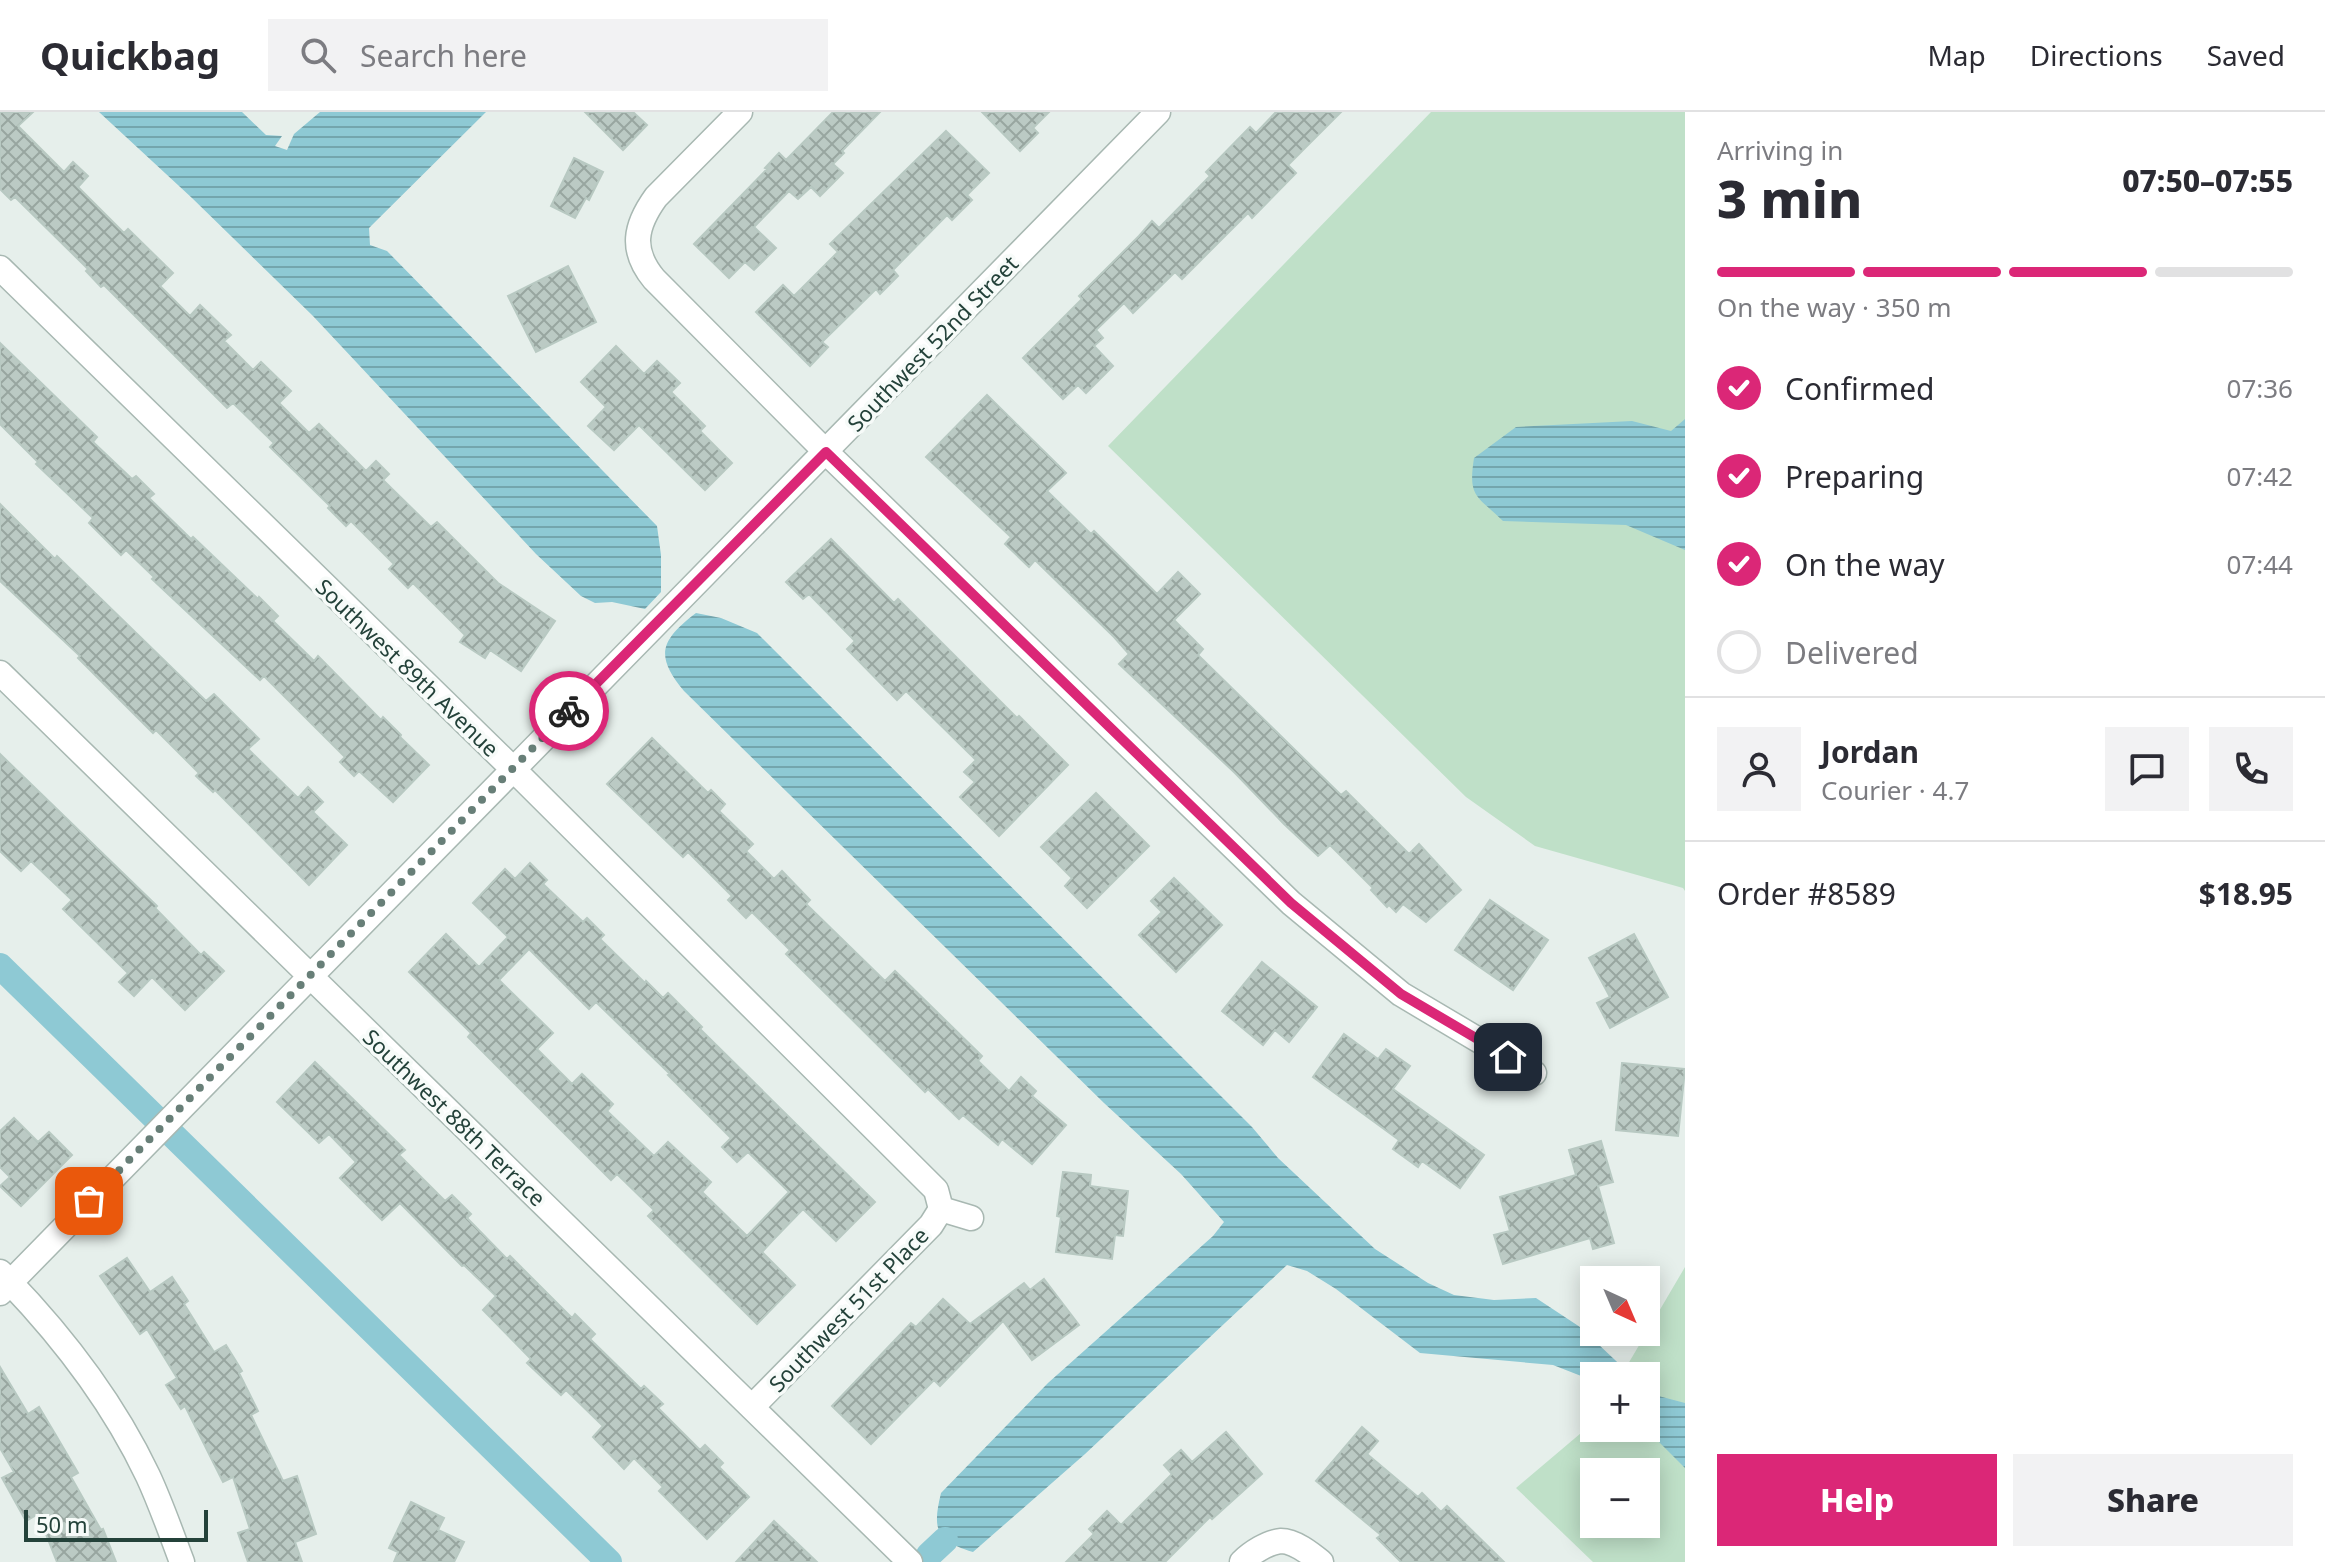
<!DOCTYPE html>
<meta charset="utf-8">
<style>
:root{--surface:#fff;--page:#f2f2f3;--text:#2b2b33;--muted:#7c7c81;--line:#e1e1e2;--accent:#db2777}
body{margin:0;font-family:"Noto Sans",sans-serif;background:var(--page);color:var(--text);height:100vh;display:flex;flex-direction:column;font-size:30px;white-space:nowrap}
*{box-sizing:border-box;margin:0}
p{font-size:26px;color:var(--muted)}
.icon{flex:none;width:44px;height:44px;fill:none;stroke:currentColor;stroke-width:2;stroke-linecap:round;stroke-linejoin:round}
.map{position:relative;flex:1;overflow:hidden}
.details{display:flex;flex-direction:column;background:var(--surface);width:640px}
.details>*{flex:none}
.needle{width:52px;rotate:136deg}
.fabs{position:absolute;left:1580px;top:1154px;display:grid;gap:16px}
.fabs a{display:grid;place-items:center;width:80px;height:80px;border-radius:0px;background:var(--surface);box-shadow:0 4px 20px #0003;font-size:40px}
.scale{position:absolute;left:24px;bottom:20px;width:184px;box-sizing:border-box;padding-left:8px;border:4px solid #24423a;border-top:0;font-size:22px;line-height:28px;white-space:nowrap;color:#24423a;-webkit-text-stroke:6px #f7fbf9;paint-order:stroke}
.pin{position:absolute;display:grid;place-items:center;width:68px;height:68px;color:#fff;margin:-34px;border-radius:16px;box-shadow:0 4px 12px #0006}
.courier{position:absolute;display:grid;place-items:center;width:80px;height:80px;margin:-40px;border:6px solid #db2777;border-radius:50%;background:#fff;color:#222;box-shadow:0 2px 10px #0007}
.summary em{font-style:normal;font-weight:800}
.summary div{display:flex;flex-direction:column-reverse}
.summary{display:flex;align-items:center;justify-content:space-between;height:136px;padding:0 32px}
h1{font-size:52px;font-weight:800;line-height:60px}
.bar{display:grid;grid-template-columns:repeat(4,1fr);gap:12px 8px;align-content:center;height:96px;padding:0 32px}
.bar i{height:10px;border-radius:6px;background:var(--line)}
.bar .selected{background:var(--accent)}
.bar p{grid-column:span 4}
.line{display:flex;align-items:center;gap:20px;padding:0 32px;border-top:2px solid var(--line)}
.line div{flex:1}
.round{display:grid;place-items:center;flex:none;width:84px;height:84px;border-radius:0px;background:var(--page)}
ol{padding:0 32px;list-style:none}
li{display:flex;align-items:center;gap:24px;height:88px}
li p{margin-inline-start:auto}
li .icon{padding:8px;border-radius:50%;background:var(--accent);color:#fff;stroke-width:4}
li:last-child{color:var(--muted)}
li i{width:44px;height:44px;border:4px solid var(--line);border-radius:50%}
.action{display:flex;gap:16px;margin-top:auto;padding:16px 32px}
.action a{flex:1;height:92px;border-radius:0px;background:var(--accent);color:#fff;font-size:32px;font-weight:800;line-height:92px;text-align:center}
.action a+a{background:var(--page);color:var(--text)}
header{display:flex;align-items:center;gap:48px;box-sizing:border-box;height:112px;padding:0 40px;background:var(--surface);border-bottom:2px solid var(--line)}
header strong{font-size:38px}
nav{display:flex;gap:44px;margin-inline-start:auto;font-size:28px}
.search{width:560px;height:72px;background:var(--page);display:flex;align-items:center;gap:20px;box-sizing:border-box;padding:0 28px;border-radius:0px;color:var(--muted);font-size:30px}
main{display:flex;flex:1;min-height:0}
.map>svg:first-child{display:block}
.green{fill:#bfe0c8;fill-rule:evenodd}
.water{fill:url(#water-rules)}
.lines{fill:none;stroke-linecap:round;stroke-linejoin:round}
.canal{stroke:#8ec9d4;stroke-width:26}
.building{fill:url(#building-cross-hatch);stroke:#b8c9c2;stroke-width:2;fill-rule:evenodd}
.minor-casing{stroke:#a8b8b2;stroke-width:27}
.minor{stroke:#fff;stroke-width:24}
.done{stroke:#687f78;stroke-width:8;stroke-dasharray:0 14.4}
.route{stroke:#db2777;stroke-width:10}
.labels{text-anchor:middle;dominant-baseline:central;stroke-width:7;stroke-linejoin:round;paint-order:stroke}
.street-label{font-size:22px;fill:#24423a;stroke:#f7fbf9}
</style>
<header>
<strong>Quickbag</strong>
<div class="search"><svg class="icon" aria-label="search" viewBox="0 0 24 24"><circle cx="10" cy="10" r="6"/><path d="M15 15l6 6"/></svg>Search here</div>
<nav><a>Map</a><a>Directions</a><a>Saved</a></nav>
</header>
<main>
<div class="map">
<svg width="1685" height="1450" viewBox="0 0 1685 1450">
<defs>
<pattern id="water-rules" width="6" height="5" patternUnits="userSpaceOnUse" patternTransform="scale(2)"><rect width="6" height="5" fill="#8ec9d4"/><path d="M0 2.5h6" fill="none" stroke="#74a5ad"/></pattern>
<pattern id="building-cross-hatch" width="8" height="8" patternUnits="userSpaceOnUse" patternTransform="scale(2)"><rect width="8" height="8" fill="#bbcac4"/><path d="M0 0l8 8M0 8l8-8" fill="none" stroke="#98a6a0"/></pattern>
</defs>
<rect width="100%" height="100%" fill="#e6efeb"/>
<path class="green" d="M 1431,0 L 1685,0 L 1685,779 L 1683,776 L 1535,734 L 1466,685 L 1108,334 Z
M 1685,1155 L 1685,1450 L 1593,1450 L 1516,1376 L 1594,1310 L 1594,1316 L 1646,1316 L 1646,1264 L 1621,1264 ZM 1594,1360 L 1646,1360 L 1646,1412 L 1594,1412 Z"/>
<path class="water" d="M 99,0 L 242,0 L 266,23 L 282,24 L 275,34 L 287,38 L 294,22 L 320,0 L 486,0 L 369,116 L 370,133 L 387,139 L 657,414 L 661,443 L 661,480 L 645,497 L 612,490 L 595,491 L 581,484 L 536,442 L 313,204 L 192,86 Z
M 1685,307 L 1685,438 L 1626,413 L 1503,409 C 1476,383 1468,385 1474,346 L 1516,315 L 1632,309 L 1671,319 Z
M 696,501 L 721,506 L 757,521 L 1252,1015 L 1278,1046 L 1375,1137 L 1428,1171 L 1454,1183 L 1494,1188 L 1536,1186 L 1580,1215 L 1632,1264 L 1594,1264 L 1594,1269 L 1553,1253 L 1420,1241 L 1336,1177 L 1307,1159 L 1287,1153 L 1085,1342 L 973,1440 C 936,1429 932,1418 941,1381 L 1048,1271 L 1213,1124 L 1224,1110 L 1181,1062 L 1104,991 L 684,579 C 654,543 661,528 696,501 Z
M 1646,1277 L 1651,1282 L 1685,1291 L 1685,1356 L 1653,1324 L 1646,1314 Z"/>
<g class="lines">
<path class="canal" d="M 0,854 L 609,1450
M 929,1443 L 945,1428"/>
</g>
<path class="building" d="M 0,0 L 33,0 L 18,14 L 64,60 L 73,50 L 88,64 L 78,75 L 124,121 L 128,117 L 173,161 L 160,174 L 190,204 L 200,193 L 231,223 L 224,229 L 253,258 L 261,250 L 291,279 L 279,291 L 309,321 L 319,312 L 366,359 L 376,349 L 389,362 L 383,368 L 431,415 L 437,410 L 498,471 L 555,509 L 521,559 L 490,538 L 485,546 L 460,530 L 465,523 L 413,471 L 408,476 L 389,457 L 394,452 L 351,409 L 346,414 L 328,396 L 330,394 L 270,335 L 274,331 L 233,291 L 227,296 L 104,173 L 101,175 L 86,159 L 88,157 L 15,85 L 11,88 L 0,77 Z
M 585,0 L 633,0 L 647,13 L 623,38 Z
M 833,0 L 880,0 L 842,39 L 844,41 L 833,52 L 843,61 L 820,84 L 811,75 L 798,87 L 789,79 L 754,115 L 776,136 L 754,158 L 745,150 L 729,166 L 694,132 L 767,57 L 765,56 L 779,41 L 786,48 Z
M 982,0 L 1049,0 L 1033,16 L 1038,21 L 1020,39 Z
M 1276,0 L 1341,0 L 1288,53 L 1296,61 L 1252,106 L 1248,101 L 1182,167 L 1175,160 L 1133,201 L 1124,191 L 1096,218 L 1103,226 L 1094,234 L 1113,254 L 1086,281 L 1078,273 L 1063,287 L 1023,246 L 1082,187 L 1079,184 L 1139,124 L 1152,109 L 1159,116 L 1210,64 L 1206,60 L 1250,15 L 1256,21 Z
M 946,19 L 989,61 L 967,83 L 972,88 L 952,108 L 947,103 L 893,158 L 898,164 L 880,182 L 876,177 L 822,230 L 828,235 L 810,254 L 756,200 L 783,173 L 794,184 L 838,140 L 830,132 Z
M 574,46 L 603,60 L 589,88 L 586,86 L 575,106 L 551,94 Z
M 568,154 L 596,210 L 536,240 L 508,184 Z
M 0,231 L 97,325 L 93,330 L 132,367 L 136,364 L 154,382 L 149,386 L 191,427 L 193,425 L 258,487 L 259,485 L 278,504 L 273,509 L 314,549 L 318,544 L 381,608 L 383,605 L 401,623 L 400,625 L 429,653 L 393,690 L 359,659 L 354,664 L 340,650 L 345,645 L 264,564 L 260,568 L 152,467 L 154,465 L 126,438 L 121,443 L 89,411 L 93,406 L 36,352 L 38,350 L 0,312 Z
M 616,234 L 644,262 L 657,249 L 680,271 L 671,280 L 705,314 L 700,319 L 732,351 L 705,378 L 639,313 L 614,338 L 588,314 L 606,295 L 581,270 Z
M 987,283 L 1066,361 L 1047,379 L 1091,422 L 1094,419 L 1157,482 L 1178,460 L 1200,482 L 1174,508 L 1203,537 L 1198,543 L 1341,683 L 1346,679 L 1409,742 L 1419,732 L 1461,778 L 1426,810 L 1403,792 L 1396,800 L 1389,793 L 1387,795 L 1371,778 L 1373,776 L 1330,733 L 1318,744 L 1284,712 L 1235,661 L 1119,552 L 1129,542 L 1114,525 L 1035,448 L 1029,455 L 1005,432 L 1011,425 L 926,345 Z
M 0,392 L 55,447 L 57,444 L 206,589 L 214,582 L 259,627 L 248,637 L 298,686 L 308,675 L 323,690 L 313,700 L 347,733 L 309,773 L 215,678 L 213,680 L 196,664 L 199,661 L 156,618 L 153,621 L 78,546 L 80,544 L 0,469 Z
M 831,427 L 894,491 L 898,487 L 1017,606 L 1019,604 L 1068,653 L 999,724 L 960,685 L 975,670 L 964,660 L 976,648 L 906,579 L 897,588 L 847,537 L 855,529 L 809,482 L 803,487 L 786,470 Z
M 652,626 L 708,681 L 711,678 L 725,692 L 719,699 L 753,732 L 746,739 L 774,767 L 782,759 L 810,788 L 806,792 L 885,869 L 895,859 L 982,944 L 978,949 L 1009,979 L 1021,965 L 1036,979 L 1032,984 L 1066,1013 L 1032,1052 L 1002,1027 L 998,1033 L 963,1003 L 959,1007 L 928,977 L 925,980 L 786,842 L 790,838 L 752,800 L 746,806 L 728,788 L 732,784 L 688,740 L 683,745 L 607,672 Z
M 0,642 L 157,794 L 155,796 L 201,843 L 204,840 L 224,859 L 185,898 L 152,865 L 134,884 L 119,870 L 128,861 L 63,797 L 72,788 L 31,749 L 21,759 L 0,739 Z
M 1096,681 L 1149,734 L 1087,796 L 1065,774 L 1072,766 L 1041,735 Z
M 530,751 L 547,768 L 543,772 L 583,810 L 587,806 L 604,823 L 600,827 L 645,871 L 646,869 L 663,886 L 668,881 L 702,915 L 700,917 L 875,1090 L 836,1129 L 803,1097 L 772,1129 L 762,1140 L 795,1173 L 757,1212 L 648,1104 L 654,1098 L 617,1062 L 611,1068 L 468,925 L 471,921 L 409,860 L 446,822 L 479,855 L 508,825 L 473,791 L 505,757 L 515,767 ZM 529,837 L 589,897 L 596,890 L 670,962 L 668,963 L 731,1026 L 722,1035 L 737,1050 L 748,1040 L 789,1080 L 747,1124 L 702,1080 L 711,1070 L 668,1030 L 654,1044 L 607,999 L 613,992 L 582,962 L 572,972 L 537,937 L 553,921 L 499,868 Z
M 1174,766 L 1222,813 L 1176,860 L 1139,823 L 1162,800 L 1151,789 Z
M 1490,788 L 1548,828 L 1513,878 L 1455,838 Z
M 1634,822 L 1668,885 L 1610,916 L 1597,891 L 1610,885 L 1589,846 Z
M 1262,850 L 1317,895 L 1289,930 L 1275,918 L 1263,933 L 1222,899 Z
M 1344,922 L 1378,947 L 1386,937 L 1410,954 L 1393,977 L 1484,1043 L 1460,1076 L 1422,1049 L 1418,1055 L 1393,1037 L 1399,1028 L 1313,965 Z
M 315,950 L 405,1038 L 399,1043 L 445,1089 L 452,1083 L 471,1102 L 467,1106 L 507,1147 L 510,1144 L 572,1206 L 575,1202 L 595,1222 L 590,1227 L 641,1277 L 644,1274 L 663,1292 L 658,1296 L 700,1338 L 705,1333 L 723,1351 L 719,1355 L 749,1385 L 707,1427 L 659,1379 L 663,1375 L 634,1346 L 624,1357 L 593,1325 L 603,1314 L 566,1278 L 561,1283 L 527,1251 L 531,1247 L 483,1198 L 496,1184 L 464,1153 L 462,1154 L 400,1091 L 382,1108 L 340,1066 L 356,1050 L 329,1022 L 319,1031 L 277,990 Z
M 1622,951 L 1685,957 L 1678,1024 L 1616,1018 Z
M 14,1006 L 38,1030 L 49,1020 L 72,1043 L 21,1094 L 0,1074 L 10,1065 L 0,1055 L 0,1019 Z
M 1601,1029 L 1613,1070 L 1598,1074 L 1614,1131 L 1593,1137 L 1590,1126 L 1503,1152 L 1494,1123 L 1510,1119 L 1500,1085 L 1576,1063 L 1569,1038 Z
M 1063,1060 L 1091,1063 L 1090,1074 L 1128,1079 L 1123,1124 L 1115,1123 L 1112,1147 L 1056,1140 L 1061,1105 L 1057,1104 Z
M 127,1146 L 150,1180 L 172,1165 L 188,1189 L 184,1192 L 214,1240 L 226,1233 L 242,1259 L 239,1261 L 258,1299 L 251,1303 L 283,1369 L 297,1364 L 316,1422 L 295,1430 L 302,1450 L 248,1450 L 238,1421 L 250,1417 L 233,1365 L 223,1370 L 185,1294 L 181,1297 L 166,1273 L 177,1266 L 147,1217 L 140,1222 L 100,1164 Z
M 1044,1167 L 1079,1213 L 1032,1248 L 1003,1209 L 940,1274 L 934,1268 L 871,1332 L 832,1294 L 911,1211 L 916,1215 L 943,1187 L 970,1212 L 1024,1171 L 1030,1178 Z
M 0,1255 L 28,1302 L 39,1295 L 54,1320 L 78,1361 L 71,1365 L 101,1418 L 103,1417 L 116,1450 L 57,1450 L 38,1402 L 26,1409 L 2,1366 L 14,1360 L 0,1336 Z
M 1362,1315 L 1378,1329 L 1367,1342 L 1418,1385 L 1422,1381 L 1441,1400 L 1447,1394 L 1504,1450 L 1401,1450 L 1377,1426 L 1381,1423 L 1316,1369 Z
M 1226,1320 L 1262,1362 L 1212,1407 L 1210,1405 L 1165,1450 L 1066,1450 L 1094,1422 L 1089,1417 L 1107,1399 L 1121,1413 L 1172,1362 L 1164,1353 L 1181,1338 L 1192,1350 Z
M 411,1390 L 444,1406 L 438,1418 L 464,1430 L 454,1450 L 394,1450 L 398,1440 L 389,1436 Z
M 774,1409 L 817,1450 L 736,1450 Z"/>
<g class="lines">
<g class="minor-casing">
<path id="minor" d="M 740,0 L 656,85 C 635,114 630,138 654,167 L 826,340 L 1291,791 L 1401,882 L 1534,961
M 0,156 L 513,657 L 936,1078 L 941,1097
M 0,561 L 910,1450
M 941,1097 L 971,1106
M 0,1160 C 59,1220 112,1288 148,1364 C 161,1392 171,1421 182,1450
M 0,1181 L 1158,0
M 752,1295 L 931,1113 L 941,1097
M 1242,1450 C 1251,1441 1268,1430 1281,1429 C 1295,1429 1311,1442 1321,1450"/>
</g>
<use href="#minor" class="minor"/>
</g>
<g class="lines">
<path class="done" d="M 89,1089 L 569,599"/>
<path class="route" d="M 569,599 L 826,340 L 1291,791 L 1401,882 L 1508,945"/>
</g>
<g class="labels">
<g class="street-label">
<text transform="translate(932 231) rotate(-46)">Southwest 52nd Street</text>
<text transform="translate(408 555) rotate(44)">Southwest 89th Avenue</text>
<text transform="translate(455 1005) rotate(44)">Southwest 88th Terrace</text>
<text transform="translate(848 1197) rotate(-46)">Southwest 51st Place</text>
</g>
</g>
</svg>
<div class="fabs">
<a><svg class="needle" viewBox="-14 -14 28 28"><path d="M0-13l5 13h-10z" fill="#e53935"/><path d="M0 13l5-13h-10z" fill="#7c7c81"/></svg></a>
<a>+</a>
<a>−</a>
</div>
<div class="scale">50 m</div>
<div class="pin" style="left:89px;top:1089px;background:#ea580c"><svg class="icon" aria-label="bag" viewBox="0 0 24 24"><path d="M5 8h14l-1 12H6zM9 8a3 3 0 0 1 6 0"/></svg></div>
<div class="pin" style="left:1508px;top:945px;background:#1f2937"><svg class="icon" aria-label="home" viewBox="0 0 24 24"><path d="M3 11l9-7 9 7M6 9v11h12V9"/></svg></div>
<div class="courier" style="left:569px;top:599px"><svg class="icon" aria-label="bike" viewBox="0 0 24 24"><circle cx="6" cy="16" r="4"/><circle cx="18" cy="16" r="4"/><path d="M6 16l4-8h5l3 8M10 8l3 8H6M13 5h3"/></svg></div>
</div>
<section class="details">
<div class="summary"><div><h1>3 min</h1><p>Arriving in</p></div><em>07:50–07:55</em></div>
<div class="bar"><i class="selected"></i><i class="selected"></i><i class="selected"></i><i></i><p>On the way · 350 m</p></div>
<ol>
<li><svg class="icon" aria-label="check" viewBox="0 0 24 24"><path d="M5 12l5 5 9-10"/></svg>Confirmed<p>07:36</p></li>
<li><svg class="icon" aria-label="check" viewBox="0 0 24 24"><path d="M5 12l5 5 9-10"/></svg>Preparing<p>07:42</p></li>
<li><svg class="icon" aria-label="check" viewBox="0 0 24 24"><path d="M5 12l5 5 9-10"/></svg>On the way<p>07:44</p></li>
<li><i></i>Delivered</li>
</ol>
<div class="line" style="height:144px"><a class="round"><svg class="icon" aria-label="person" viewBox="0 0 24 24"><circle cx="12" cy="8" r="4"/><path d="M4 21q1-7 8-7t8 7"/></svg></a><div><b>Jordan</b><p>Courier · 4.7</p></div><a class="round"><svg class="icon" aria-label="chat" viewBox="0 0 24 24"><path d="M4 5h16v11H9l-5 4z"/></svg></a><a class="round"><svg class="icon" aria-label="phone" viewBox="0 0 24 24"><path d="M5 4h4l2 5-3 2q2 4 5 5l2-3 5 2v4C11 20 4 13 5 4z"/></svg></a></div>
<div class="line" style="height:104px"><div>Order #8589</div><b>$18.95</b></div>
<div class="action"><a>Help</a><a>Share</a></div>
</section>
</main>
